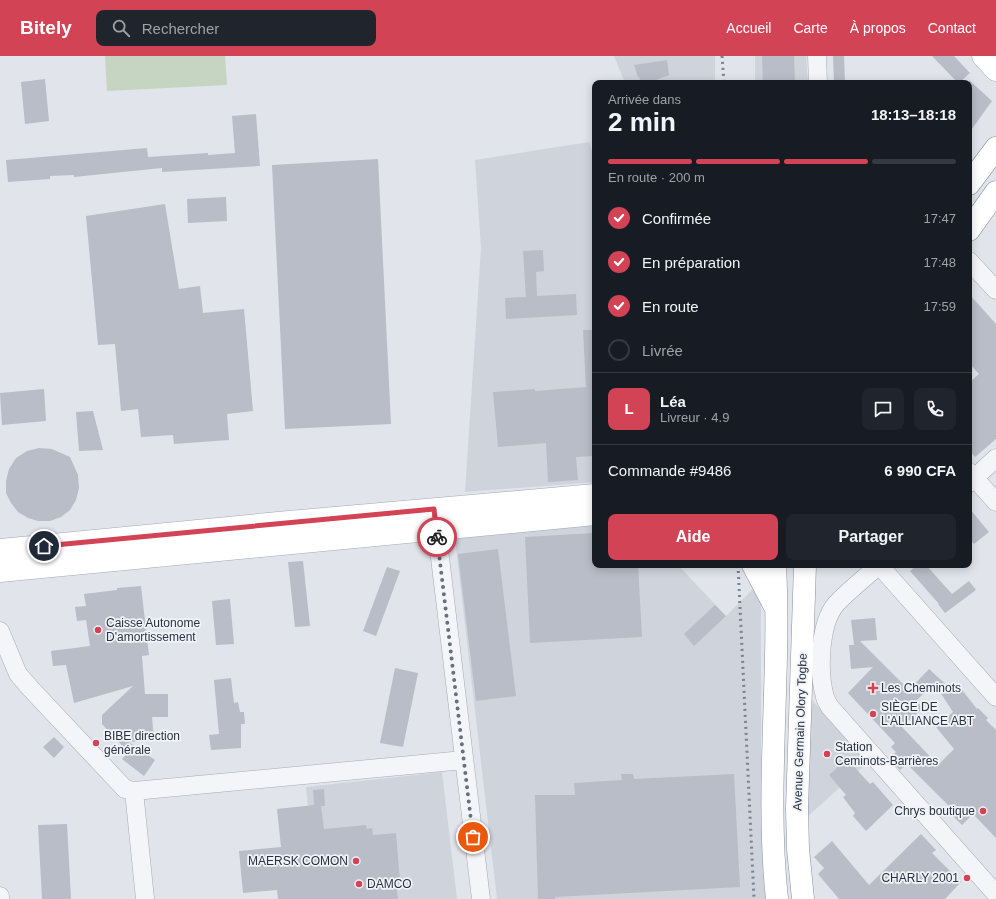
<!DOCTYPE html>
<html lang="fr">
<meta charset="utf-8">
<style>
:root{--surface:#171b24;--page:#20242c;--text:#f1f3f6;--muted:#9ea1a6;--line:#363941;--accent:#d24356}
body{margin:0;font-family:Helvetica,sans-serif;background:var(--page);color:var(--text);height:100vh;display:flex;flex-direction:column;font-size:15px;white-space:nowrap}
*{box-sizing:border-box;margin:0}
p{font-size:13px;color:var(--muted)}
.icon{flex:none;width:22px;height:22px;fill:none;stroke:currentColor;stroke-width:2;stroke-linecap:round;stroke-linejoin:round}
.map{position:relative;flex:1;overflow:hidden}
.panel{position:absolute;left:592px;top:24px;width:380px;height:488px;display:flex;flex-direction:column;background:var(--surface);border-radius:8px;box-shadow:0 2px 10px #0003}
.panel>*{flex:none}
.pin{position:absolute;display:grid;place-items:center;width:34px;height:34px;color:#fff;margin:-17px;border:2px solid #fff;border-radius:50%;box-shadow:0 1px 4px #0007}
.courier{position:absolute;display:grid;place-items:center;width:40px;height:40px;margin:-20px;border:3px solid #d24356;border-radius:50%;background:#fff;color:#222;box-shadow:0 1px 5px #0007}
.headline em{font-style:normal;font-weight:700}
.headline div{display:flex;flex-direction:column-reverse}
.headline{display:flex;align-items:center;justify-content:space-between;height:68px;padding:0 16px}
h1{font-size:26px;font-weight:700;line-height:30px}
.bar{display:grid;grid-template-columns:repeat(4,1fr);gap:6px 4px;align-content:center;height:48px;padding:0 16px}
.bar i{height:5px;border-radius:3px;background:var(--line)}
.bar .on{background:var(--accent)}
.bar p{grid-column:span 4}
.line{display:flex;align-items:center;gap:10px;padding:0 16px;border-top:1px solid var(--line)}
.line div{flex:1}
.round{display:grid;place-items:center;flex:none;width:42px;height:42px;border-radius:8px;background:var(--page)}
ol{padding:0 16px;list-style:none}
li{display:flex;align-items:center;gap:12px;height:44px}
li p{margin-inline-start:auto}
li .icon{padding:4px;border-radius:50%;background:var(--accent);color:#fff;stroke-width:4}
li:last-child{color:var(--muted)}
li i{width:22px;height:22px;border:2px solid var(--line);border-radius:50%}
.button{display:flex;gap:8px;margin-top:auto;padding:8px 16px}
.button a{flex:1;height:46px;border-radius:8px;background:var(--accent);color:#fff;font-size:16px;font-weight:700;line-height:46px;text-align:center}
.button a+a{background:var(--page);color:var(--text)}
header{display:flex;align-items:center;gap:24px;box-sizing:border-box;height:56px;padding:0 20px;background:var(--accent);color:#fff}
header strong{font-size:19px}
nav{display:flex;gap:22px;margin-inline-start:auto;font-size:14px}
.search{width:280px;height:36px;background:var(--page);display:flex;align-items:center;gap:10px;box-sizing:border-box;padding:0 14px;border-radius:8px;color:var(--muted);font-size:15px}
.map>svg:first-child{display:block}
.built{fill:#cfd3dc}
.green{fill:#c6d4c2}
.building{fill:#b8bdc7;fill-rule:evenodd}
.lines{fill:none;stroke-linecap:round;stroke-linejoin:round}
.minor-casing{stroke:#a6abb4;stroke-width:19}
.major-casing{stroke:#a0a8b6;stroke-width:23}
.highway-casing{stroke:#8891a1;stroke-width:23}
.minor{stroke:#f4f5f8;stroke-width:18}
.major{stroke:#fff;stroke-width:22}
.highway{stroke:#fff;stroke-width:22}
.rail{stroke:#7a8394;stroke-width:3;stroke-dasharray:2 4;stroke-linecap:butt}
.done{stroke:#69707d;stroke-width:4;stroke-dasharray:0 7.2}
.route{stroke:#d24356;stroke-width:5}
.poi-dot{fill:#d24356;stroke:#f0f3f7;stroke-width:1.5}
.labels{text-anchor:middle;dominant-baseline:central;stroke-width:3.5;stroke-linejoin:round;paint-order:stroke}
.poi-label{font-size:12px;fill:#293242;stroke:#f0f3f7;text-anchor:start}
.street-label{font-size:12px;fill:#293242;stroke:#f0f3f7}
</style>
<header>
<strong>Bitely</strong>
<div class="search"><svg class="icon" aria-label="search" viewBox="0 0 24 24"><circle cx="10" cy="10" r="6"/><path d="M15 15l6 6"/></svg>Rechercher</div>
<nav><a>Accueil</a><a>Carte</a><a>À propos</a><a>Contact</a></nav>
</header>
<div class="map">
<svg width="996" height="843" viewBox="0 0 996 843">
<rect width="100%" height="100%" fill="#e1e4ea"/>
<path class="built" d="M 614,0 L 715,0 L 715,27 L 625,27 Z
M 755,0 L 806,0 L 808,27 L 755,27 Z
M 589,86 L 595,104 L 595,426 L 465,436 L 481,192 L 475,104 Z
M 595,468 L 595,509 L 678,509 L 726,560 L 761,525 L 761,746 L 767,843 L 497,843 L 455,483 Z
M 812,644 L 868,706 L 807,761 Z
M 442,716 L 457,843 L 317,843 L 306,731 Z"/>
<path class="green" d="M 105,0 L 225,0 L 227,29 L 107,35 Z"/>
<path class="building" d="M 762,0 L 794,0 L 795,26 L 763,27 Z
M 833,0 L 844,0 L 845,27 L 834,27 Z
M 932,0 L 954,0 L 970,17 L 959,27 L 958,27 Z
M 667,4 L 669,19 L 648,27 L 642,27 L 639,21 L 638,21 L 634,9 Z
M 45,23 L 49,65 L 25,68 L 21,26 Z
M 969,24 L 992,45 L 969,77 Z
M 256,58 L 260,110 L 162,116 L 162,112 L 74,121 L 74,119 L 50,120 L 50,123 L 8,126 L 6,104 L 147,92 L 148,101 L 208,97 L 208,99 L 235,97 L 232,60 Z
M 378,103 L 391,368 L 285,373 L 272,109 Z
M 226,141 L 227,165 L 188,167 L 187,143 Z
M 165,148 L 179,233 L 200,230 L 203,257 L 244,253 L 253,355 L 227,358 L 229,384 L 174,388 L 173,379 L 141,381 L 138,353 L 121,355 L 115,288 L 98,289 L 86,160 Z
M 543,194 L 544,215 L 536,216 L 537,240 L 576,238 L 577,259 L 506,263 L 505,242 L 526,241 L 523,195 Z
M 969,238 L 996,268 L 996,383 L 975,401 L 969,394 L 969,327 L 979,318 L 969,307 Z
M 583,274 L 595,274 L 595,400 L 576,401 L 578,424 L 548,426 L 546,387 L 498,391 L 493,336 L 535,333 L 535,335 L 586,331 Z
M 44,333 L 46,365 L 2,369 L 0,337 Z
M 93,355 L 103,394 L 79,395 L 76,356 Z
M 39,392 L 52,393 L 70,401 L 78,419 L 79,432 L 76,444 L 70,454 L 61,461 L 50,465 L 38,465 L 28,462 L 18,456 L 11,447 L 6,437 L 6,425 L 9,413 L 16,402 L 27,395 Z
M 969,452 L 989,476 L 974,488 L 969,482 Z
M 595,477 L 595,509 L 638,509 L 642,581 L 530,587 L 525,481 Z
M 498,493 L 516,640 L 476,645 L 458,498 Z
M 303,505 L 310,570 L 295,571 L 288,506 Z
M 917,509 L 926,509 L 952,538 L 969,525 L 976,534 L 945,557 L 938,548 L 939,548 L 910,515 Z
M 387,511 L 400,515 L 376,580 L 363,575 Z
M 141,530 L 149,599 L 142,600 L 145,638 L 168,638 L 168,661 L 152,661 L 154,684 L 129,686 L 155,704 L 144,720 L 122,703 L 128,696 L 102,668 L 102,659 L 133,630 L 74,647 L 66,609 L 53,610 L 51,595 L 90,590 L 86,564 L 77,565 L 75,551 L 86,550 L 84,538 L 117,534 L 117,532 Z
M 230,543 L 234,588 L 216,589 L 212,545 Z
M 715,549 L 726,560 L 694,590 L 684,578 Z
M 875,562 L 877,584 L 860,585 L 909,634 L 929,613 L 952,634 L 959,630 L 977,653 L 978,652 L 988,662 L 986,664 L 996,674 L 996,782 L 973,758 L 962,769 L 948,755 L 951,752 L 907,708 L 900,714 L 889,702 L 896,696 L 891,691 L 895,687 L 848,637 L 873,611 L 851,613 L 849,589 L 854,589 L 851,564 ZM 934,627 L 953,656 L 936,671 L 954,693 L 938,709 L 902,671 L 923,652 L 916,645 Z
M 395,612 L 418,617 L 403,691 L 380,687 Z
M 231,622 L 234,647 L 238,646 L 240,656 L 244,656 L 245,668 L 241,668 L 241,692 L 211,694 L 209,679 L 219,678 L 214,624 Z
M 54,681 L 64,691 L 54,702 L 43,691 Z
M 844,700 L 870,728 L 873,726 L 893,749 L 866,775 L 853,760 L 855,757 L 843,741 L 846,739 L 829,719 L 838,711 L 836,709 Z
M 621,718 L 633,718 L 634,723 L 734,718 L 740,831 L 555,841 L 555,843 L 538,843 L 535,739 L 575,739 L 574,727 L 622,724 Z
M 324,733 L 325,750 L 321,750 L 324,773 L 366,769 L 367,773 L 372,772 L 373,779 L 396,777 L 400,826 L 396,826 L 398,843 L 278,843 L 277,834 L 243,837 L 239,795 L 281,791 L 277,753 L 314,749 L 313,734 Z
M 67,768 L 71,843 L 42,843 L 38,769 Z
M 921,778 L 936,794 L 932,797 L 961,826 L 945,843 L 839,843 L 818,818 L 824,812 L 814,801 L 832,785 L 869,829 Z"/>
<g class="lines">
<g class="minor-casing">
<path id="minor" d="M 817,0 L 818,27
M 969,205 L 996,234
M 969,416 L 996,446
M 969,427 L 996,402
M 435,460 L 481,843
M 0,575 L 18,618 L 31,633 L 125,733 L 134,735 L 464,704
M 996,641 L 879,509 C 865,522 849,534 836,548 C 819,568 818,617 825,641 C 826,645 828,648 830,651 L 996,838
M 134,735 L 145,843
M 0,840 L 0,843"/>
</g>
<g class="major-casing">
<path id="major" d="M 983,0 L 996,14
M 0,494 L 289,466 L 595,439
M 0,515 L 595,458"/>
</g>
<g class="highway-casing">
<path id="highway" d="M 969,128 L 996,92
M 969,174 L 996,136
M 753,509 L 774,549
M 775,509 C 781,620 765,732 777,843
M 803,843 L 798,793 L 797,753 L 805,509"/>
</g>
<use href="#minor" class="minor"/>
<use href="#major" class="major"/>
<use href="#highway" class="highway"/>
<path class="rail" d="M 722,0 L 724,27
M 738,509 L 754,843"/>
</g>
<g class="lines">
<path class="done" d="M 437,481 L 473,781"/>
<path class="route" d="M 44,490 L 434,453 L 437,481"/>
</g>
<g class="poi-dot">
<circle cx="98" cy="574" r="4"/>
<path d="M871 626h4v4h4v4h-4v4h-4v-4h-4v-4h4z"/>
<circle cx="873" cy="658" r="4"/>
<circle cx="96" cy="687" r="4"/>
<circle cx="827" cy="698" r="4"/>
<circle cx="983" cy="755" r="4"/>
<circle cx="356" cy="805" r="4"/>
<circle cx="967" cy="822" r="4"/>
<circle cx="359" cy="828" r="4"/>
</g>
<g class="labels">
<g class="poi-label">
<text x="106" y="567">Caisse Autonome<tspan x="106" dy="14">D'amortissement</tspan></text>
<text x="881" y="632">Les Cheminots</text>
<text x="881" y="651">SIÈGE DE<tspan x="881" dy="14">L'ALLIANCE ABT</tspan></text>
<text x="104" y="680">BIBE direction<tspan x="104" dy="14">générale</tspan></text>
<text x="835" y="691">Station<tspan x="835" dy="14">Ceminots-Barrières</tspan></text>
<text x="975" y="755" text-anchor="end">Chrys boutique</text>
<text x="348" y="805" text-anchor="end">MAERSK COMON</text>
<text x="959" y="822" text-anchor="end">CHARLY 2001</text>
<text x="367" y="828">DAMCO</text>
</g>
<g class="street-label">
<text transform="translate(800 676) rotate(-88)">Avenue Germain Olory Togbe</text>
</g>
</g>
</svg>
<div class="pin" style="left:473px;top:781px;background:#ea580c"><svg class="icon" aria-label="bag" viewBox="0 0 24 24"><path d="M5 8h14l-1 12H6zM9 8a3 3 0 0 1 6 0"/></svg></div>
<div class="pin" style="left:44px;top:490px;background:#1f2937"><svg class="icon" aria-label="home" viewBox="0 0 24 24"><path d="M3 11l9-7 9 7M6 9v11h12V9"/></svg></div>
<div class="courier" style="left:437px;top:481px"><svg class="icon" aria-label="bike" viewBox="0 0 24 24"><circle cx="6" cy="16" r="4"/><circle cx="18" cy="16" r="4"/><path d="M6 16l4-8h5l3 8M10 8l3 8H6M13 5h3"/></svg></div>
<section class="panel">
<div class="headline"><div><h1>2 min</h1><p>Arrivée dans</p></div><em>18:13–18:18</em></div>
<div class="bar"><i class="on"></i><i class="on"></i><i class="on"></i><i></i><p>En route · 200 m</p></div>
<ol>
<li><svg class="icon" aria-label="check" viewBox="0 0 24 24"><path d="M5 12l5 5 9-10"/></svg>Confirmée<p>17:47</p></li>
<li><svg class="icon" aria-label="check" viewBox="0 0 24 24"><path d="M5 12l5 5 9-10"/></svg>En préparation<p>17:48</p></li>
<li><svg class="icon" aria-label="check" viewBox="0 0 24 24"><path d="M5 12l5 5 9-10"/></svg>En route<p>17:59</p></li>
<li><i></i>Livrée</li>
</ol>
<div class="line" style="height:72px"><b class="round" style="background:var(--accent);color:#fff">L</b><div><b>Léa</b><p>Livreur · 4.9</p></div><a class="round"><svg class="icon" aria-label="chat" viewBox="0 0 24 24"><path d="M4 5h16v11H9l-5 4z"/></svg></a><a class="round"><svg class="icon" aria-label="phone" viewBox="0 0 24 24"><path d="M5 4h4l2 5-3 2q2 4 5 5l2-3 5 2v4C11 20 4 13 5 4z"/></svg></a></div>
<div class="line" style="height:52px"><div>Commande #9486</div><b>6 990 CFA</b></div>
<div class="button"><a>Aide</a><a>Partager</a></div>
</section>
</div>
